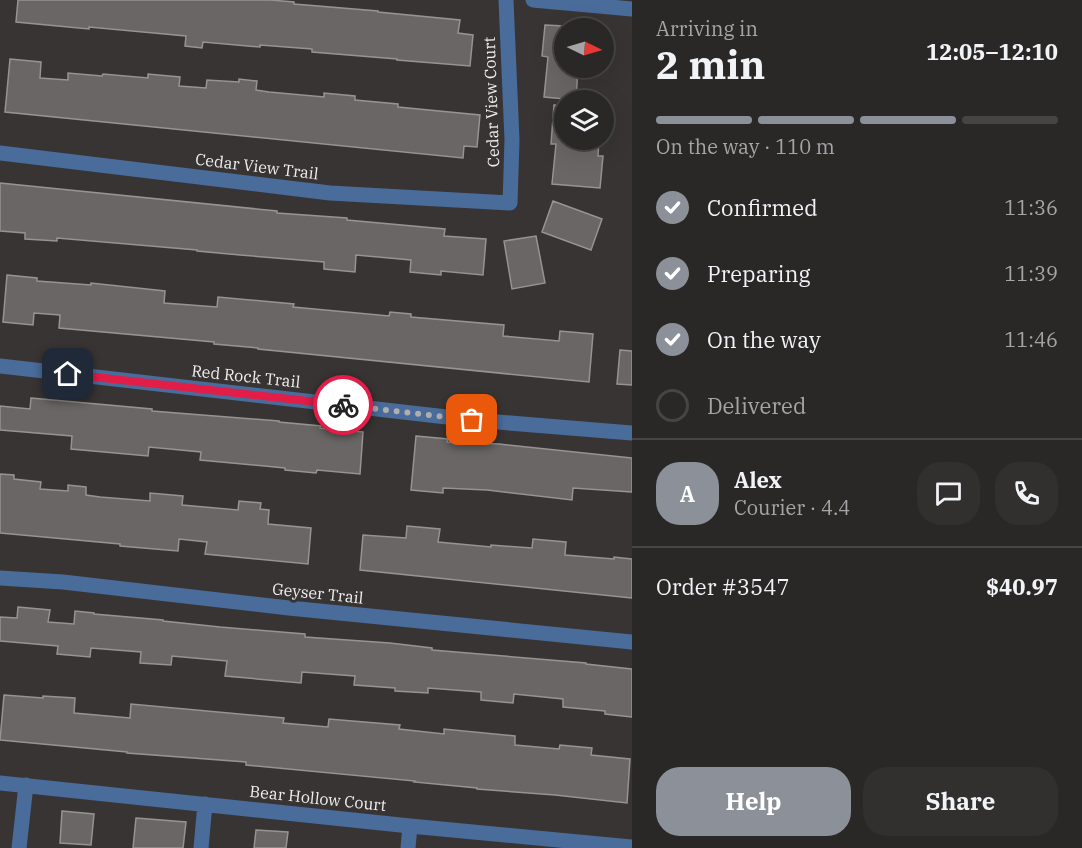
<!DOCTYPE html>
<meta charset="utf-8">
<style>
:root{--surface:#2a2727;--page:#322f2f;--text:#f1f3f6;--muted:#a5a5a7;--line:#464444;--accent:#8c9099}
body{margin:0;font-family:"IBM Plex Serif",serif;background:var(--page);color:var(--text);height:100vh;display:flex;flex-direction:column;font-size:22px;white-space:nowrap}
*{box-sizing:border-box;margin:0}
p{font-size:20px;color:var(--muted)}
.icon{flex:none;width:33px;height:33px;fill:none;stroke:currentColor;stroke-width:2;stroke-linecap:round;stroke-linejoin:round}
.map{position:relative;flex:1;overflow:hidden}
.panel{display:flex;flex-direction:column;background:var(--surface);width:450px}
.panel>*{flex:none}
.needle{width:39px;rotate:95deg}
.tools{position:absolute;left:554px;top:18px;display:grid;gap:12px}
.tools a{display:grid;place-items:center;width:60px;height:60px;border-radius:50%;background:var(--surface);box-shadow:0 6px 24px #0002,0 0 0 2px var(--line);font-size:30px}
.pin{position:absolute;display:grid;place-items:center;width:51px;height:51px;color:#fff;margin:-26px;border-radius:12px;box-shadow:0 3px 9px #0006}
.courier{position:absolute;display:grid;place-items:center;width:60px;height:60px;margin:-30px;border:4px solid #e11d48;border-radius:50%;background:#fff;color:#222;box-shadow:0 2px 8px #0007}
.head em{font-style:normal;font-weight:700}
.head div{display:flex;flex-direction:column-reverse}
.head{display:flex;align-items:center;justify-content:space-between;height:102px;padding:0 24px}
h1{font-size:39px;font-weight:700;line-height:45px}
.bar{display:grid;grid-template-columns:repeat(4,1fr);gap:9px 6px;align-content:center;height:72px;padding:0 24px}
.bar i{height:8px;border-radius:4px;background:var(--line)}
.bar .on{background:var(--accent)}
.bar p{grid-column:span 4}
.line{display:flex;align-items:center;gap:15px;padding:0 24px;border-top:2px solid var(--line)}
.line div{flex:1}
.round{display:grid;place-items:center;flex:none;width:63px;height:63px;border-radius:24px;background:var(--page)}
ol{padding:0 24px;list-style:none}
li{display:flex;align-items:center;gap:18px;height:66px}
li p{margin-inline-start:auto}
li .icon{padding:6px;border-radius:50%;background:var(--accent);color:#fff;stroke-width:4}
li:last-child{color:var(--muted)}
li i{width:33px;height:33px;border:3px solid var(--line);border-radius:50%}
.button{display:flex;gap:12px;margin-top:auto;padding:12px 24px}
.button a{flex:1;height:69px;border-radius:24px;background:var(--accent);color:#fff;font-size:24px;font-weight:700;line-height:69px;text-align:center}
.button a+a{background:var(--page);color:var(--text)}
main{display:flex;flex:1;min-height:0}
.map>svg:first-child{display:block}
.building{fill:#6a6666;stroke:#969393;stroke-width:1.5}
.lines{fill:none;stroke-linecap:round;stroke-linejoin:round}
.minor{stroke:#496c9b;stroke-width:15}
.done{stroke:#b0adad;stroke-width:6;stroke-dasharray:0 10.8}
.route{stroke:#e11d48;stroke-width:8}
.labels{text-anchor:middle;dominant-baseline:central;stroke-width:6;stroke-linejoin:round;paint-order:stroke}
.street-label{font-size:16px;fill:#f0eeee;stroke:#383434}
</style>
<main>
<div class="map">
<svg width="632" height="848" viewBox="0 0 632 848">
<rect width="100%" height="100%" fill="#383434"/>
<path class="building" d="M 18,0 L 271,0 L 294,2 L 294,4 L 378,11 L 378,12 L 460,20 L 458,33 L 473,35 L 470,66 L 397,60 L 397,59 L 312,52 L 312,49 L 260,45 L 260,47 L 203,42 L 202,48 L 185,46 L 186,36 L 89,27 L 89,29 L 16,22 Z
M 545,25 L 564,26 L 564,68 L 578,68 L 576,100 L 544,97 L 548,57 L 542,56 Z
M 10,59 L 41,62 L 40,78 L 68,80 L 68,73 L 102,76 L 103,74 L 148,78 L 148,74 L 180,77 L 179,86 L 206,88 L 207,80 L 239,82 L 239,79 L 257,81 L 256,90 L 269,92 L 324,97 L 324,93 L 355,96 L 355,100 L 398,104 L 398,107 L 480,115 L 477,147 L 464,146 L 463,158 L 5,112 Z
M 554,105 L 564,106 L 564,140 L 599,140 L 598,156 L 603,156 L 600,188 L 552,184 L 556,144 L 551,144 Z
M 0,183 L 277,211 L 277,213 L 347,218 L 347,220 L 445,229 L 444,236 L 486,239 L 483,275 L 441,271 L 441,275 L 410,272 L 411,260 L 356,255 L 355,272 L 324,269 L 324,262 L 240,255 L 197,251 L 197,250 L 57,238 L 57,241 L 25,239 L 25,233 L 0,231 Z
M 553,201 L 602,219 L 591,250 L 542,232 Z
M 536,236 L 545,283 L 512,289 L 504,241 Z
M 7,275 L 37,278 L 37,281 L 91,285 L 91,283 L 165,291 L 164,303 L 217,307 L 218,297 L 294,304 L 293,307 L 336,311 L 389,316 L 390,312 L 411,314 L 411,317 L 504,325 L 503,336 L 559,341 L 560,331 L 593,334 L 589,382 L 258,349 L 258,348 L 214,344 L 214,342 L 59,328 L 60,315 L 34,313 L 33,325 L 3,322 Z
M 620,350 L 632,351 L 632,385 L 617,384 Z
M 31,398 L 152,409 L 152,411 L 279,421 L 279,422 L 321,426 L 320,428 L 363,432 L 360,474 L 317,470 L 316,473 L 285,470 L 285,468 L 200,460 L 201,452 L 149,447 L 148,456 L 71,449 L 72,436 L 0,430 L 0,406 L 30,409 Z
M 416,436 L 448,439 L 447,442 L 499,444 L 632,458 L 632,492 L 573,488 L 572,500 L 487,490 L 443,488 L 443,493 L 411,490 Z
M 0,474 L 14,475 L 14,479 L 41,482 L 40,489 L 68,491 L 68,485 L 86,487 L 86,495 L 100,497 L 150,501 L 150,493 L 183,496 L 182,505 L 238,510 L 239,501 L 261,503 L 260,509 L 269,510 L 268,524 L 311,528 L 308,564 L 205,554 L 207,542 L 179,539 L 178,551 L 120,546 L 120,544 L 0,533 Z
M 407,526 L 440,529 L 438,542 L 491,547 L 491,545 L 532,548 L 533,539 L 566,542 L 565,555 L 614,559 L 614,557 L 632,559 L 632,598 L 360,570 L 363,535 L 406,538 Z
M 18,607 L 50,610 L 48,622 L 74,624 L 75,611 L 94,613 L 94,614 L 163,620 L 163,621 L 220,627 L 305,634 L 305,637 L 390,643 L 432,648 L 432,650 L 586,663 L 586,664 L 632,669 L 632,717 L 605,714 L 605,711 L 563,707 L 563,699 L 514,694 L 513,703 L 481,700 L 481,692 L 428,688 L 428,693 L 395,691 L 395,688 L 354,685 L 355,676 L 302,672 L 301,683 L 225,676 L 227,661 L 172,656 L 171,665 L 140,663 L 141,652 L 91,648 L 90,657 L 57,654 L 58,646 L 0,641 L 0,617 L 17,618 Z
M 4,695 L 43,698 L 43,696 L 75,698 L 74,713 L 130,718 L 131,704 L 284,718 L 283,723 L 328,727 L 329,719 L 400,725 L 399,729 L 444,734 L 444,729 L 515,736 L 515,745 L 559,749 L 560,745 L 592,748 L 591,755 L 630,759 L 627,803 L 555,795 L 477,789 L 477,788 L 414,782 L 415,781 L 246,765 L 246,762 L 127,753 L 127,752 L 0,740 Z
M 62,811 L 94,814 L 91,845 L 60,843 Z
M 136,818 L 186,822 L 183,848 L 133,848 Z
M 256,830 L 288,832 L 286,848 L 254,848 Z"/>
<g class="lines">
<path class="minor" d="M 533,0 L 632,9
M 0,153 L 330,193 L 510,203 L 512,140 L 506,0
M 0,366 L 473,420 L 632,433
M 0,578 L 63,582 L 289,608 L 632,642
M 0,783 L 410,826 L 632,847
M 19,848 L 26,785
M 201,848 L 205,804
M 408,848 L 410,826"/>
</g>
<g class="lines">
<path class="done" d="M 343,405 L 472,420"/>
<path class="route" d="M 68,374 L 343,405"/>
</g>
<g class="labels">
<g class="street-label">
<text transform="translate(491 102) rotate(-92)">Cedar View Court</text>
<text transform="translate(257 166) rotate(7)">Cedar View Trail</text>
<text transform="translate(246 376) rotate(6)">Red Rock Trail</text>
<text transform="translate(318 593) rotate(6)">Geyser Trail</text>
<text transform="translate(318 798) rotate(6)">Bear Hollow Court</text>
</g>
</g>
</svg>
<div class="tools">
<a><svg class="needle" viewBox="-14 -14 28 28"><path d="M0-13l5 13h-10z" fill="#e53935"/><path d="M0 13l5-13h-10z" fill="#a5a5a7"/></svg></a>
<a><svg class="icon" aria-label="layers" viewBox="0 0 24 24"><path d="M12 4l9 5-9 5-9-5zM3 14l9 5 9-5"/></svg></a>
</div>
<div class="pin" style="left:472px;top:420px;background:#ea580c"><svg class="icon" aria-label="bag" viewBox="0 0 24 24"><path d="M5 8h14l-1 12H6zM9 8a3 3 0 0 1 6 0"/></svg></div>
<div class="pin" style="left:68px;top:374px;background:#1f2937"><svg class="icon" aria-label="home" viewBox="0 0 24 24"><path d="M3 11l9-7 9 7M6 9v11h12V9"/></svg></div>
<div class="courier" style="left:343px;top:405px"><svg class="icon" aria-label="bike" viewBox="0 0 24 24"><circle cx="6" cy="16" r="4"/><circle cx="18" cy="16" r="4"/><path d="M6 16l4-8h5l3 8M10 8l3 8H6M13 5h3"/></svg></div>
</div>
<section class="panel">
<div class="head"><div><h1>2 min</h1><p>Arriving in</p></div><em>12:05–12:10</em></div>
<div class="bar"><i class="on"></i><i class="on"></i><i class="on"></i><i></i><p>On the way · 110 m</p></div>
<ol>
<li><svg class="icon" aria-label="check" viewBox="0 0 24 24"><path d="M5 12l5 5 9-10"/></svg>Confirmed<p>11:36</p></li>
<li><svg class="icon" aria-label="check" viewBox="0 0 24 24"><path d="M5 12l5 5 9-10"/></svg>Preparing<p>11:39</p></li>
<li><svg class="icon" aria-label="check" viewBox="0 0 24 24"><path d="M5 12l5 5 9-10"/></svg>On the way<p>11:46</p></li>
<li><i></i>Delivered</li>
</ol>
<div class="line" style="height:108px"><b class="round" style="background:var(--accent);color:#fff">A</b><div><b>Alex</b><p>Courier · 4.4</p></div><a class="round"><svg class="icon" aria-label="chat" viewBox="0 0 24 24"><path d="M4 5h16v11H9l-5 4z"/></svg></a><a class="round"><svg class="icon" aria-label="phone" viewBox="0 0 24 24"><path d="M5 4h4l2 5-3 2q2 4 5 5l2-3 5 2v4C11 20 4 13 5 4z"/></svg></a></div>
<div class="line" style="height:78px"><div>Order #3547</div><b>$40.97</b></div>
<div class="button"><a>Help</a><a>Share</a></div>
</section>
</main>
